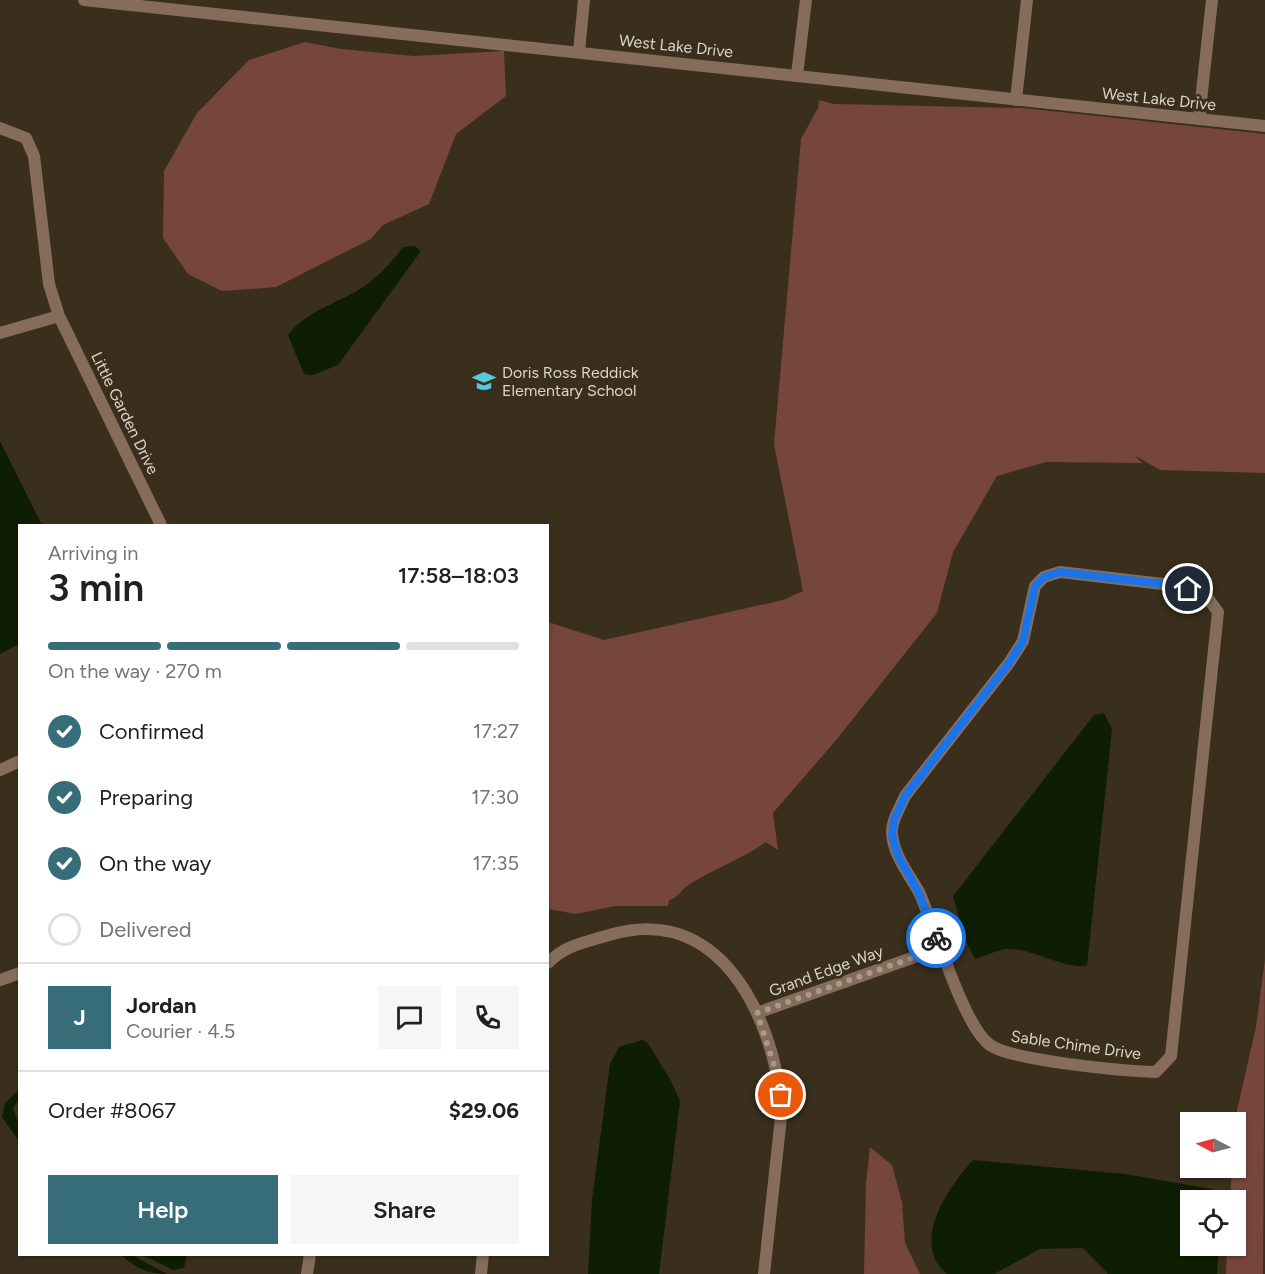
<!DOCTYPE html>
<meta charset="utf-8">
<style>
:root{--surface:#fff;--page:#f6f6f6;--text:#202124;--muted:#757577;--line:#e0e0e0;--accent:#376d78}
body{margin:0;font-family:Figtree,sans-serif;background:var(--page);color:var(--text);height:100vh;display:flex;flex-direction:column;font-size:22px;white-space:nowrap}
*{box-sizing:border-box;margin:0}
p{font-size:20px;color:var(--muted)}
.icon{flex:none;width:33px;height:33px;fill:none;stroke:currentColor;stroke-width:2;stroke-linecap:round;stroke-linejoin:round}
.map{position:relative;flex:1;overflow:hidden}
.side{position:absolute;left:18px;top:524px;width:531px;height:732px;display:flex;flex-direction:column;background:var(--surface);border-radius:0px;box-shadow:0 2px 4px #0004}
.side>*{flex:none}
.needle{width:39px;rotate:276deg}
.buttons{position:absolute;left:1180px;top:1112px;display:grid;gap:12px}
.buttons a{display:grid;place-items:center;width:66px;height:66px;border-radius:0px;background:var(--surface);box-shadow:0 2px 4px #0004;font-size:30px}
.pin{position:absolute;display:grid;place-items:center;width:51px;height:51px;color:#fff;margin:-26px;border:3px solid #fff;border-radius:50%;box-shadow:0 2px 6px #0007}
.courier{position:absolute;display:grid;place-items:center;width:60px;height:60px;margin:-30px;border:4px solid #1a73e8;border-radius:50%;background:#fff;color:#222;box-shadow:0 2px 8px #0007}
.overview em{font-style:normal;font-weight:600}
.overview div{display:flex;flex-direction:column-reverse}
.overview{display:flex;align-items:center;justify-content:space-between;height:102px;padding:0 30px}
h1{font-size:39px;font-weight:600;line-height:45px}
.bar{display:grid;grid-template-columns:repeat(4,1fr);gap:9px 6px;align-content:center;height:72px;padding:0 30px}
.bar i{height:8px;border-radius:4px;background:var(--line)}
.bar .on{background:var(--accent)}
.bar p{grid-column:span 4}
.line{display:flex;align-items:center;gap:15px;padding:0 30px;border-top:2px solid var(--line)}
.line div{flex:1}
.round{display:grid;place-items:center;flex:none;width:63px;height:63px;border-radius:0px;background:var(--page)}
ol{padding:0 30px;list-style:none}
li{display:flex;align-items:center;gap:18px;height:66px}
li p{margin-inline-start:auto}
li .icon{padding:6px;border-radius:50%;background:var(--accent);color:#fff;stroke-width:4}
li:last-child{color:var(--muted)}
li i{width:33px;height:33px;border:3px solid var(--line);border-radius:50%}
.cta{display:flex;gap:12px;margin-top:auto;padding:12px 30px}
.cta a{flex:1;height:69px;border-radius:0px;background:var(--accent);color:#fff;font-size:24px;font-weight:600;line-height:69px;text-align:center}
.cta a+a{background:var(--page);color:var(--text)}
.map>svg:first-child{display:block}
.green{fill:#76453c}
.water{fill:#0e1e02}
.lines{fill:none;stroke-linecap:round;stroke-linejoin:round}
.minor{stroke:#866d5b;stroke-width:12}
.tertiary{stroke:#866d5b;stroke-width:12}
.done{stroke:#a39b8c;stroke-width:6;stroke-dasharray:0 10.8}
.route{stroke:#1a73e8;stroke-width:8}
.labels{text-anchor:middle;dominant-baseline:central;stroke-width:6;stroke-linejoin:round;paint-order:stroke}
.street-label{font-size:16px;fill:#dbd5c9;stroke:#3a2f1c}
.poi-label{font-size:16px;fill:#dbd5c9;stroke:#3a2f1c;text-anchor:start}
</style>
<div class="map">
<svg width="1265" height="1274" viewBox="0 0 1265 1274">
<rect width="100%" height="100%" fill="#3a2f1c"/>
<path class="green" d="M 305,42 L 341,49 L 414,56 L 504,51 L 506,96 L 456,134 L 429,204 L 383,225 L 371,239 L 276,287 L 222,291 L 188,274 L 163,238 L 164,171 L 197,113 L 249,60 Z
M 819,100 L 834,104 L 1023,108 L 1265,134 L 1265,473 L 1160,470 L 1134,455 L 1142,463 L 1046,462 L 997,476 L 953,552 L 937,613 L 837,739 L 773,813 L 778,850 L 766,842 C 742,859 715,868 690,884 C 681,889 680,897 669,900 L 668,906 L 615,906 L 576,914 L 548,909 L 548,622 L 604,640 L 783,600 L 803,591 L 774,444 L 801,139 L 818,108 Z
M 1265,959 L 1263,1274 L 1226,1274 L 1227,1245 L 1236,1245 L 1236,1200 L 1230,1200 L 1232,1167 L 1236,1167 L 1237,1110 L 1256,1027 Z
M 870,1147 L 892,1165 L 902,1202 L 905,1243 L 920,1274 L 864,1274 L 866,1184 Z"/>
<path class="water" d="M 415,246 L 421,251 L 338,365 L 313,375 L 304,374 L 288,335 C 304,312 339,303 363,287 C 378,277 392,262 403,247 Z
M 0,441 L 42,525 L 20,525 L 19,644 L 0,654 Z
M 1104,713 L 1112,729 L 1087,966 C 1059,968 1036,949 1007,949 C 997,950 985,956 975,959 L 966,941 L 953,896 L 1094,715 Z
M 642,1040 L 647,1042 L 670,1079 L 680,1101 L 659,1274 L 588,1274 L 592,1200 L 610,1064 L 619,1047 Z
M 19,1090 L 19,1098 L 13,1108 L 19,1125 L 19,1141 L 2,1117 L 5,1103 Z
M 973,1160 L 1125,1174 L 1212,1189 L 1219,1200 L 1191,1200 L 1191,1245 L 1219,1245 L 1217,1274 L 1108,1274 L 1083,1248 L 1040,1249 L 994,1274 L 947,1274 C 943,1270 937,1265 935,1259 C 921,1225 952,1184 973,1160 Z
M 120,1254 L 130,1254 L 167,1274 C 146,1274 135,1267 120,1254 Z
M 141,1254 L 187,1254 L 184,1268 L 173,1270 Z"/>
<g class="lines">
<path class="minor" d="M 579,52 L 584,0
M 797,75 L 806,0
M 1016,100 L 1027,0
M 1199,119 L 1212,0
M 0,128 L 26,138 L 34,156 L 49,284 L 59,316 L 161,525
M 0,333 L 59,316
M 1060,572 L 1171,585 L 1204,593 L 1218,612 L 1171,1056 L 1156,1072 C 1124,1071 1013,1061 990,1045 C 963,1026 935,926 919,892 C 909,874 894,856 892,834 C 891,821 900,808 905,796 L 1009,663 L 1023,641 L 1035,586 L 1044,577 Z
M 0,770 L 20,761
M 548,963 C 565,945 586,942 609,935 C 720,902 773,1016 782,1108 L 764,1274
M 0,980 L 20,973
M 757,1013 L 940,948
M 307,1274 L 310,1254
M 481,1274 L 483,1254"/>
<path class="tertiary" d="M 84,0 L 1265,126"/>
</g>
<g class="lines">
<path class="done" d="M 781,1095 L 780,1083 L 757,1013 L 940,948 L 936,938"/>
<path class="route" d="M 936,938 L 919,893 L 898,856 L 892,835 L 894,820 L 905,796 L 1009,663 L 1023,641 L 1035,586 L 1044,577 L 1060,572 L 1171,585 L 1188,589"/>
</g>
<defs>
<g id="school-bare" transform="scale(1.8)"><path d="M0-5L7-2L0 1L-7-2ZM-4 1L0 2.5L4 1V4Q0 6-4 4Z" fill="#54cade" stroke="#3a2f1c" stroke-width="2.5" paint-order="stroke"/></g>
</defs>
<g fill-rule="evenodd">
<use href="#school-bare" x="484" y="381"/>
</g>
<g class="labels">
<g class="street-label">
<text transform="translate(676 46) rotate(6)">West Lake Drive</text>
<text transform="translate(1159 99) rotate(6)">West Lake Drive</text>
<text transform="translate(125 413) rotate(64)">Little Garden Drive</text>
<text transform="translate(826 971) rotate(-20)">Grand Edge Way</text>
<text transform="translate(1076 1045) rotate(8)">Sable Chime Drive</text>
</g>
<g class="poi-label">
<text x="502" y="372">Doris Ross Reddick<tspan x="502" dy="18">Elementary School</tspan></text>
</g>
</g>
</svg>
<div class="buttons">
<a><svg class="needle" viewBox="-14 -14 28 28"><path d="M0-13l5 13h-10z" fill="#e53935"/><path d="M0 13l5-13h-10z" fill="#757577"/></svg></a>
<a><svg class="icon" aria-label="locate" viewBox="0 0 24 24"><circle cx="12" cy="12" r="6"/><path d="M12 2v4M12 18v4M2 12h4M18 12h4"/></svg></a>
</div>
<div class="pin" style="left:781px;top:1095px;background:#ea580c"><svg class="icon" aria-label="bag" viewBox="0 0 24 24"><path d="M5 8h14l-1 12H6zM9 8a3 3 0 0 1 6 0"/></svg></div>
<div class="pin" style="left:1188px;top:589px;background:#1f2937"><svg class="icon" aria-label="home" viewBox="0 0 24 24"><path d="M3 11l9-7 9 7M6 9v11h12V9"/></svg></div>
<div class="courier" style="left:936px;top:938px"><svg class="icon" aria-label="bike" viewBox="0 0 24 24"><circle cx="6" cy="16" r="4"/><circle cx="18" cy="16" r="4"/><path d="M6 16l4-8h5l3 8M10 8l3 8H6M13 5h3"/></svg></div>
<section class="side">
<div class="overview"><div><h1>3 min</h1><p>Arriving in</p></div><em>17:58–18:03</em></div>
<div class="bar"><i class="on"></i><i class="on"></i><i class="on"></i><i></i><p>On the way · 270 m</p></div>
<ol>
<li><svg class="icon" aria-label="check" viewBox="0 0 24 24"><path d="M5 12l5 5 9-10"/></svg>Confirmed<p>17:27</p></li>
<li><svg class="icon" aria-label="check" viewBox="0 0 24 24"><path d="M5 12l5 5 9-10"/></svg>Preparing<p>17:30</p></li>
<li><svg class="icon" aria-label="check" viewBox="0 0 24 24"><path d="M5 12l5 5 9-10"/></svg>On the way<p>17:35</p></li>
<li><i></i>Delivered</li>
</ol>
<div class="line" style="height:108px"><b class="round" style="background:var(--accent);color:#fff">J</b><div><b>Jordan</b><p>Courier · 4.5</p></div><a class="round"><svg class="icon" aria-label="chat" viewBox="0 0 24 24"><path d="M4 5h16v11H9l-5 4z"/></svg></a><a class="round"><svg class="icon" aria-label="phone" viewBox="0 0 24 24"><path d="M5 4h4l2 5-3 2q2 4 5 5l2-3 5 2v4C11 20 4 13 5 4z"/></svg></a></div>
<div class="line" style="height:78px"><div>Order #8067</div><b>$29.06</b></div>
<div class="cta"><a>Help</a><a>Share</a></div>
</section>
</div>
